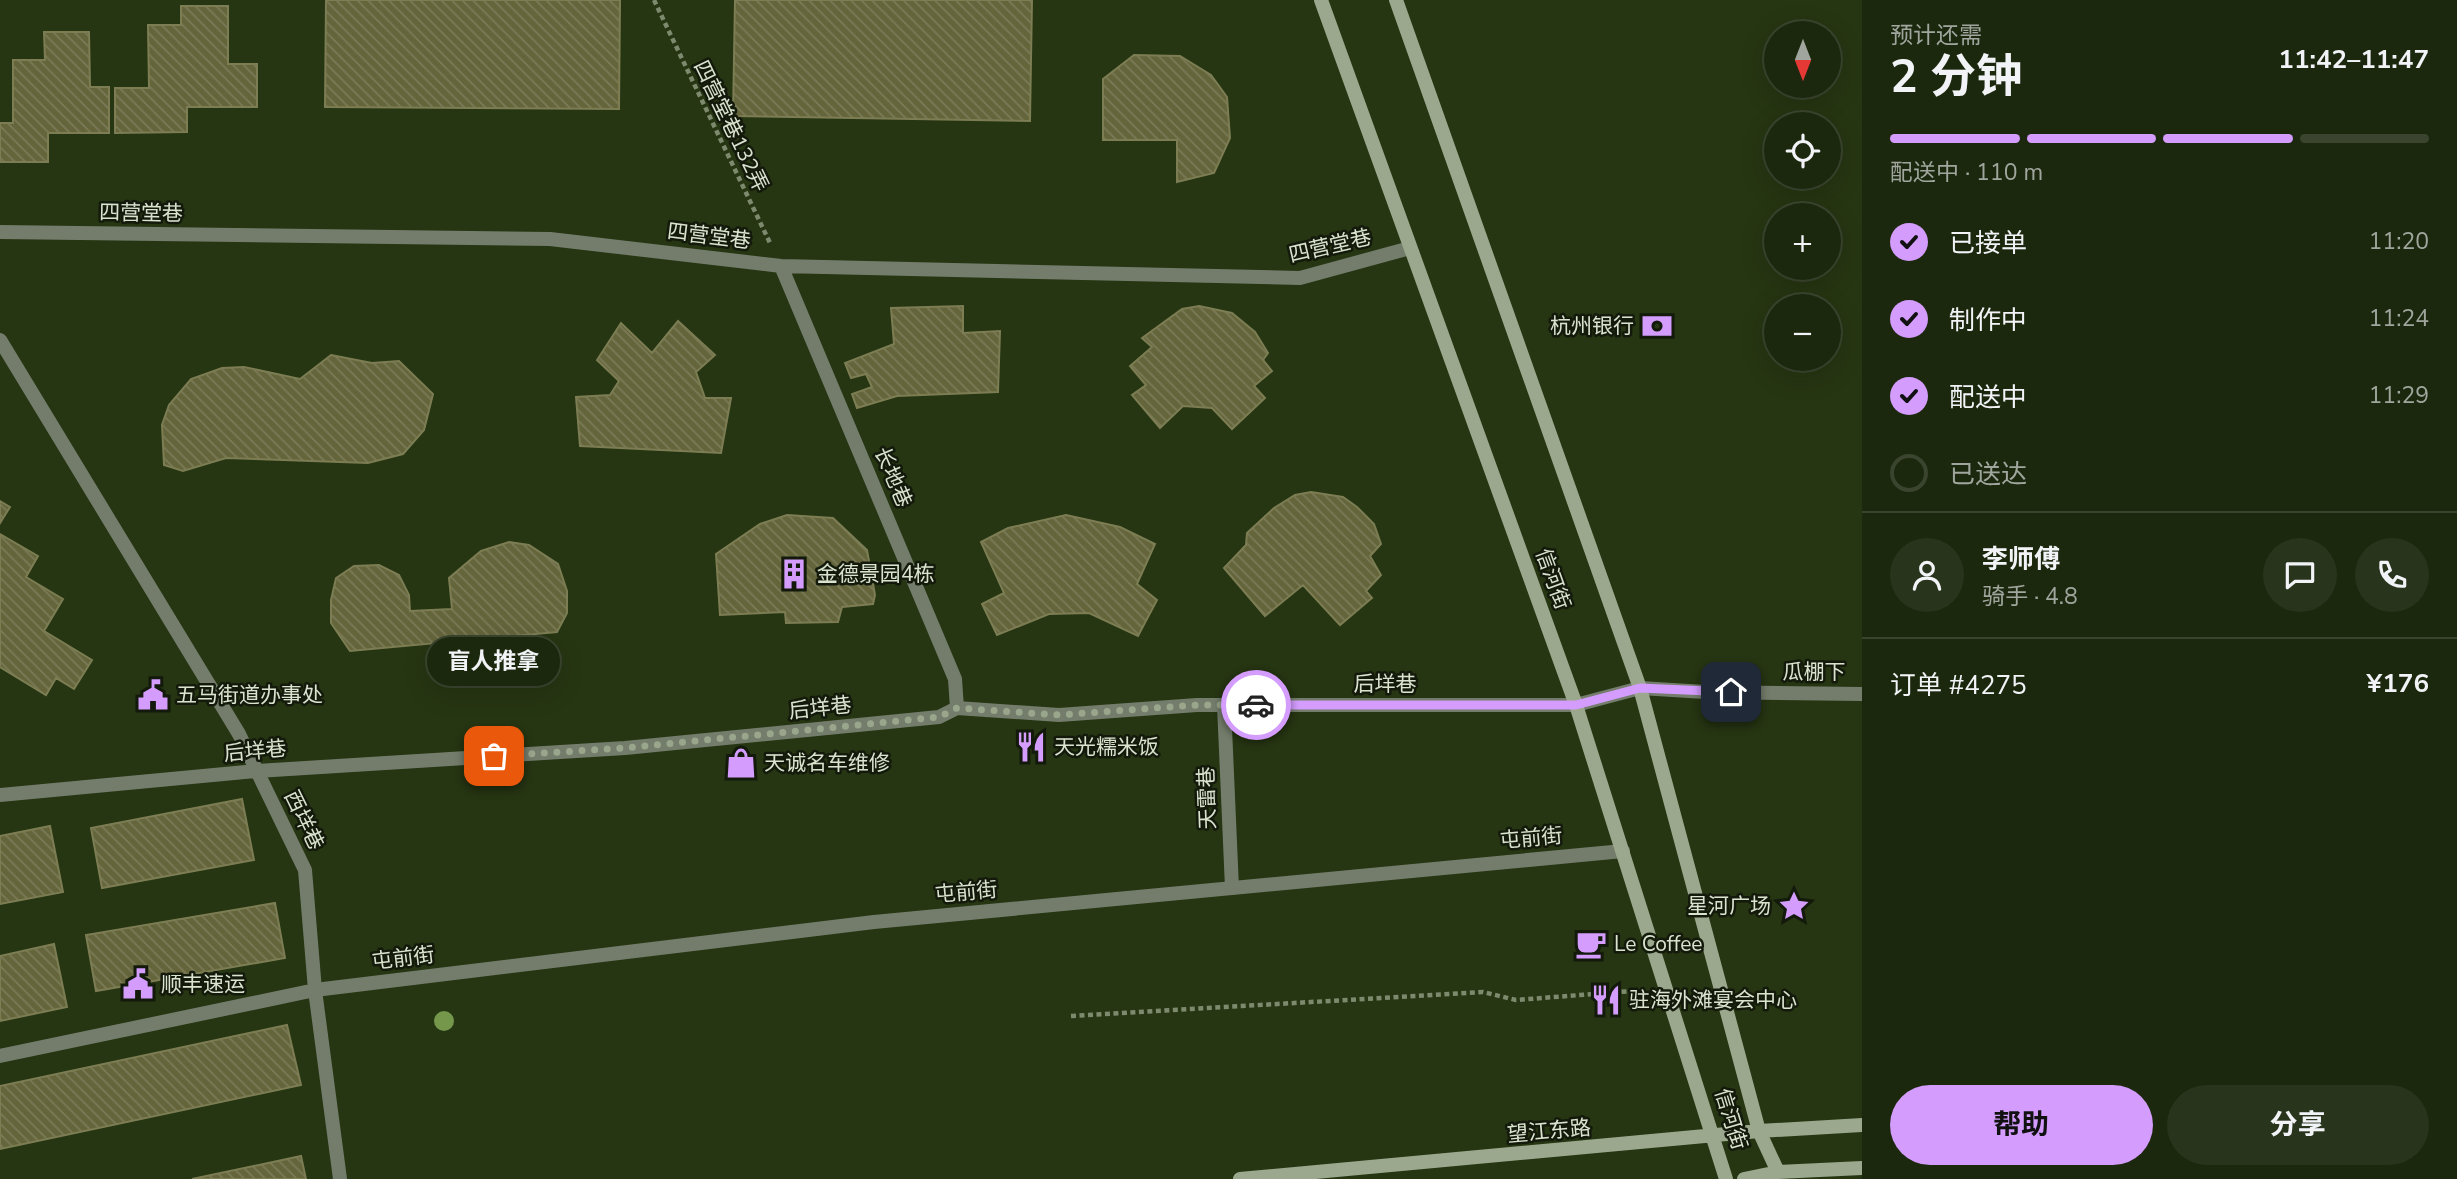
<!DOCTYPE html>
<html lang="zh">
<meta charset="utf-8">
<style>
:root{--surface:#1c280e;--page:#29341c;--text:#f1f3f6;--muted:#a0a69e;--line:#3a442e;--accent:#d39cfd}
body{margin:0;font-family:"Nunito Sans","Noto Sans SC",sans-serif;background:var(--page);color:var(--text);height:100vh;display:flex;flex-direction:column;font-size:26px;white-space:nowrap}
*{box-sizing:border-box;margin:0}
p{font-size:23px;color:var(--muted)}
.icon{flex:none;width:38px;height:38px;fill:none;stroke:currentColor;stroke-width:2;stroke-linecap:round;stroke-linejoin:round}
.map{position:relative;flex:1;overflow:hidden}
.sheet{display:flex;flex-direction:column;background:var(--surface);width:595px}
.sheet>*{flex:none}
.needle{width:46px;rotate:180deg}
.tools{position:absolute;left:1764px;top:21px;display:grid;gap:14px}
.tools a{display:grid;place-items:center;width:77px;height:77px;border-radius:50%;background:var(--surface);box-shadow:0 7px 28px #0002,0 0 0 2px var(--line);font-size:35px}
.pin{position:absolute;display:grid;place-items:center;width:60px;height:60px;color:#fff;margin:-30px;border-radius:14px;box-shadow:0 4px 10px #0006}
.courier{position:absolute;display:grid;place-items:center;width:70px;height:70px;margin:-35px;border:5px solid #d39cfd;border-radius:50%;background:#fff;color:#222;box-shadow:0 2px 9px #0007}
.bubble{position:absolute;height:49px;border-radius:24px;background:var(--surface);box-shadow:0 7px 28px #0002,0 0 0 2px var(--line);font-size:23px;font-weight:700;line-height:49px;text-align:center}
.summary em{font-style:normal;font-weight:700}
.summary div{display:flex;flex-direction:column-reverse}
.summary{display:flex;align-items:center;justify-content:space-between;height:119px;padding:0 28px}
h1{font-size:46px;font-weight:700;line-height:52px}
.bar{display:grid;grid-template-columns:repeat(4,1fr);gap:10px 7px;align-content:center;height:84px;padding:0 28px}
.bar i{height:9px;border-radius:5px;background:var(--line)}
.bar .on{background:var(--accent)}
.bar p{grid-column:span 4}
.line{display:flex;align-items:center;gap:18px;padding:0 28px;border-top:2px solid var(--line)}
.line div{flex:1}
.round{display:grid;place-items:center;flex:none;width:74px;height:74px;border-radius:37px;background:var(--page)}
ol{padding:0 28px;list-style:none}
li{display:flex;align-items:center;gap:21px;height:77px}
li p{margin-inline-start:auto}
li .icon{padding:7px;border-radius:50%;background:var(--accent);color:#111;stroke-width:4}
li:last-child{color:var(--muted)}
li i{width:38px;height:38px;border:4px solid var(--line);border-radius:50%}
.action{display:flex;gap:14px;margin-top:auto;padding:14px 28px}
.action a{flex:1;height:80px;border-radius:42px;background:var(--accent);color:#111;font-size:28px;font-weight:700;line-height:80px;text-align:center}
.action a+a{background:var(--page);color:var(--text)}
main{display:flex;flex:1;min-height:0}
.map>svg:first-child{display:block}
.building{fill:url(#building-back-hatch);stroke:#7c7d53;stroke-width:2}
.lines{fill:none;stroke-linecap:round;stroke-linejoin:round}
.path{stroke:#7e8a6e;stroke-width:4.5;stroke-dasharray:5 3.5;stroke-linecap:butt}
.service{stroke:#747d6c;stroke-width:14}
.minor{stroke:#747d6c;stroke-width:14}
.secondary{stroke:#9ba88d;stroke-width:14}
.tree{fill:#75974c}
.done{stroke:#9aa68c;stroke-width:7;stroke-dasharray:0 12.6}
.route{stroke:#d39cfd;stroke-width:9}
.labels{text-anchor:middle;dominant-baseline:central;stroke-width:5;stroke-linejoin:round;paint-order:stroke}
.street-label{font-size:21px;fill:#d9e3ce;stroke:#131a0b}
.poi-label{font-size:21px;fill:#d9e3ce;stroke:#131a0b;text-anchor:start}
</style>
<main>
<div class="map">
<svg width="1862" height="1179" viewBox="0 0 1862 1179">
<defs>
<pattern id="building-back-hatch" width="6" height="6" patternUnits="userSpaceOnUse" patternTransform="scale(1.75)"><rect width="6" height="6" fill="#65653c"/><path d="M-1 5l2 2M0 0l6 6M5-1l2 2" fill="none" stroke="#7a7b57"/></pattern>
</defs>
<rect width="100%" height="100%" fill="#263512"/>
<path class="building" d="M 326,0 L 620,0 L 619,109 L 325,107 Z
M 735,0 L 1032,0 L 1030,121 L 733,116 Z
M 181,6 L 228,6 L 228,64 L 257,64 L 257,107 L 187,107 L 187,132 L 115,133 L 115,88 L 149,88 L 148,25 L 181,25 Z
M 44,32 L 89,32 L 90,87 L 109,87 L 109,133 L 48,133 L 48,162 L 0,162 L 0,123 L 13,123 L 13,60 L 45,60 Z
M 1134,55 L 1180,56 L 1211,75 L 1227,97 L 1230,138 L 1214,173 L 1177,182 L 1177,140 L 1103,140 L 1103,79 Z
M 963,306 L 963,333 L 1000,331 L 998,392 L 897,396 L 857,408 L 852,394 L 872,387 L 866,374 L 851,378 L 845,363 L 894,344 L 891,308 Z
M 1199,306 L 1232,313 L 1255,332 L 1268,353 L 1263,360 L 1272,371 L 1254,386 L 1265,398 L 1232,429 L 1212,408 L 1183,406 L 1160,428 L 1132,395 L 1146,385 L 1130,366 L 1152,347 L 1142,338 L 1182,309 Z
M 678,321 L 715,355 L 696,372 L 705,398 L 731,398 L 721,453 L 580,446 L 576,397 L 610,395 L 619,381 L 597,360 L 621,323 L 652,353 Z
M 331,355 L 372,363 L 399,361 L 433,394 L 424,430 L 403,454 L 368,463 L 226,458 L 183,471 L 164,465 L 162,425 L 169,405 L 191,379 L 222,368 L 244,367 L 300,379 Z
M 1311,492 L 1343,497 L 1357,507 L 1374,524 L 1381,544 L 1370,556 L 1381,575 L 1366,591 L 1372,598 L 1340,625 L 1303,585 L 1265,616 L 1224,568 L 1246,545 L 1247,533 L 1274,508 L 1295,495 Z
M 0,501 L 10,507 L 0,523 Z
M 787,515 L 833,518 L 867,550 L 875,595 L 873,604 L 842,607 L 838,622 L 786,623 L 785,612 L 720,615 L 716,554 L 760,524 Z
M 1066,515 L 1120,527 L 1155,544 L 1137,584 L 1157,600 L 1138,636 L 1089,613 L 1049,614 L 997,635 L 982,604 L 1004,593 L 981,542 L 1008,528 Z
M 0,534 L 38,556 L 26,577 L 63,599 L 44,631 L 92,660 L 74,689 L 56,678 L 46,695 L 0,667 Z
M 509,542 L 529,545 L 558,564 L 567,591 L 567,613 L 557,632 L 350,651 L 331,623 L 331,600 L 336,578 L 354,566 L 379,565 L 399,575 L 409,595 L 410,611 L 452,609 L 449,578 L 481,551 Z
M 242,799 L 254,860 L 102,888 L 91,828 Z
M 50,826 L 63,892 L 0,904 L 0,836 Z
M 275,903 L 285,958 L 96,991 L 86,935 Z
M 54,944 L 67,1007 L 0,1021 L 0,956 Z
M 287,1025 L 301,1085 L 0,1149 L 0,1086 Z
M 301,1156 L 306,1179 L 192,1179 Z"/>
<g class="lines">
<path class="path" d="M 654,0 L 770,243
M 1071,1016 L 1483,992 L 1516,1000 L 1645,990"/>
<path class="service" d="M 315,990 L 874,922 L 1623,851"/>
<path class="minor" d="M 0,232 L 550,239 L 781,266 L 1300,278 L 1410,248
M 781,266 L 955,679 L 957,708
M 0,340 L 239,734 L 305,870 L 315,990 L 340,1179
M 1224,705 L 1232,888
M 0,795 L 257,771 L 625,748 L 939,717 L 957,708 L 1059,715 L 1197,705 L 1576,705 L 1640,688 L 1705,692 L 1862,694
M 0,1056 L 315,990"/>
<path class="secondary" d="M 1321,0 L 1576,705 L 1726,1179
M 1396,0 L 1640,688 L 1759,1131 L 1778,1172
M 1240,1179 L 1759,1131 L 1862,1125
M 1744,1179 L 1778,1172 L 1862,1168"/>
</g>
<circle class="tree" cx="444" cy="1021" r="10"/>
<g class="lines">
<path class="done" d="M 494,756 L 625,748 L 939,717 L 957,708 L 1059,715 L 1197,705 L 1256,705"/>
<path class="route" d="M 1256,705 L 1576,705 L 1640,688 L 1731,692"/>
</g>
<defs>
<g id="bank-bare" transform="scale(2.415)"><path d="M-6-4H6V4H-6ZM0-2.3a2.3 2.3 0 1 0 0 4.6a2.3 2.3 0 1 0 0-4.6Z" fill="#d39cfd" stroke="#131a0b" stroke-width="2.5" paint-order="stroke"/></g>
<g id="building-bare" transform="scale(2.415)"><path d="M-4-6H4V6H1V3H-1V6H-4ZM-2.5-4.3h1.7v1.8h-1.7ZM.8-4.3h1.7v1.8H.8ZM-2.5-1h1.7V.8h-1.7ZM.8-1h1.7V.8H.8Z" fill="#d39cfd" stroke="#131a0b" stroke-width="2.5" paint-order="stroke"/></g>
<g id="civic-bare" transform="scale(2.415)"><path d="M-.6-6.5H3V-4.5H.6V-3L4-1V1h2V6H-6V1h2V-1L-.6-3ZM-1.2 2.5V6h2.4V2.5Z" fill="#d39cfd" stroke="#131a0b" stroke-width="2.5" paint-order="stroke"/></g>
<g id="restaurant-bare" transform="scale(2.415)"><path d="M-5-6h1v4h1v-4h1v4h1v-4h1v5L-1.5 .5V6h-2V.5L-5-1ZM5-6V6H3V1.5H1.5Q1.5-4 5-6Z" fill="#d39cfd" stroke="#131a0b" stroke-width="2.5" paint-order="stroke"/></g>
<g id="shop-bare" transform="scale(2.415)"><path d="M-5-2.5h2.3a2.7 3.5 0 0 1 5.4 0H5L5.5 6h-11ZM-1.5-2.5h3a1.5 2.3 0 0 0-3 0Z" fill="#d39cfd" stroke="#131a0b" stroke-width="2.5" paint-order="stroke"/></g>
<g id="sight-bare" transform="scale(2.415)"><path d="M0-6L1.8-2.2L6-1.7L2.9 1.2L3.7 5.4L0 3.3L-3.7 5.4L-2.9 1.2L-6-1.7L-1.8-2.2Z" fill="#d39cfd" stroke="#131a0b" stroke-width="2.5" paint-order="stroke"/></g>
<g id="cafe-bare" transform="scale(2.415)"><path d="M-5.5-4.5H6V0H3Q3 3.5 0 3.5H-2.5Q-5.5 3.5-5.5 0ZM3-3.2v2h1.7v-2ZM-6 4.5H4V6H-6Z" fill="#d39cfd" stroke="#131a0b" stroke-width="2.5" paint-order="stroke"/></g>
</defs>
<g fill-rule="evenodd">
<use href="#bank-bare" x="1657" y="326"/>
<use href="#building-bare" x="794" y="574"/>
<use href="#civic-bare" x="153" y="695"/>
<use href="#restaurant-bare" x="1031" y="747"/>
<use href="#shop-bare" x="741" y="763"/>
<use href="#sight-bare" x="1794" y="906"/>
<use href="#cafe-bare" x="1591" y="944"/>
<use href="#civic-bare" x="138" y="984"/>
<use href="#restaurant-bare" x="1606" y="1000"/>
</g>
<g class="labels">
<g class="street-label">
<text transform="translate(731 126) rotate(64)">四营堂巷132弄</text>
<text transform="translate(141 213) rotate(1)">四营堂巷</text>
<text transform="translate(709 236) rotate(7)">四营堂巷</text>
<text transform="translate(1330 246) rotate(-13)">四营堂巷</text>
<text transform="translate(893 477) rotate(67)">长地巷</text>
<text transform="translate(1553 579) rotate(70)">信河街</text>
<text x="1814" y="672">瓜棚下</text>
<text x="1385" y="684">后垟巷</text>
<text transform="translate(820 708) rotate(-6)">后垟巷</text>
<text transform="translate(255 751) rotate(-5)">后垟巷</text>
<text transform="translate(1207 798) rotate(-92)">天雷巷</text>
<text transform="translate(304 820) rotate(64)">西垟巷</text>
<text transform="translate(1531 838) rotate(-5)">屯前街</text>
<text transform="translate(966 892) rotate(-5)">屯前街</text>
<text transform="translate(403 958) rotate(-7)">屯前街</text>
<text transform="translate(1731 1119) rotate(73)">信河街</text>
<text transform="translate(1549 1131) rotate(-5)">望江东路</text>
</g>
<g class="poi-label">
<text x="1634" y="326" text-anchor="end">杭州银行</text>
<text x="817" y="574">金德景园4栋</text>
<text x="176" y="695">五马街道办事处</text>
<text x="1054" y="747">天光糯米饭</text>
<text x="764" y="763">天诚名车维修</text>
<text x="1771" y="906" text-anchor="end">星河广场</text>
<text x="1614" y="944">Le Coffee</text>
<text x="161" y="984">顺丰速运</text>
<text x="1629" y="1000">驻海外滩宴会中心</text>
</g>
</g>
</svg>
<div class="tools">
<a><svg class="needle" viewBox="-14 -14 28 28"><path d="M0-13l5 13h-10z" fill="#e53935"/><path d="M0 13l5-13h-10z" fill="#a0a69e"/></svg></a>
<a><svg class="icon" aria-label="locate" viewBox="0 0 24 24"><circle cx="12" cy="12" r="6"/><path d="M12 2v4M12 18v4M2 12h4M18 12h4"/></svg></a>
<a>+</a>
<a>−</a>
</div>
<div class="pin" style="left:494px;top:756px;background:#ea580c"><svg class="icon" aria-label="bag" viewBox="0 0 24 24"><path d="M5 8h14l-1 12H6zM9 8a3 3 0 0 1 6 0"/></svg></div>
<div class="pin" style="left:1731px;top:692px;background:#1f2937"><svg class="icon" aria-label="home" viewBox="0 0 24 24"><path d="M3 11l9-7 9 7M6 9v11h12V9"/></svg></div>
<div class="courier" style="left:1256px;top:705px"><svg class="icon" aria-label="car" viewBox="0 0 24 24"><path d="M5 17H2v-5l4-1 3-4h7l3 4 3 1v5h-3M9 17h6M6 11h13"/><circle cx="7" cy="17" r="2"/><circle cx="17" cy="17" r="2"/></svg></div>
<div class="bubble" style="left:427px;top:637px;width:133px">盲人推拿</div>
</div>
<section class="sheet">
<div class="summary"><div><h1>2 分钟</h1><p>预计还需</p></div><em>11:42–11:47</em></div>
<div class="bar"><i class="on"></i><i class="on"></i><i class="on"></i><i></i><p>配送中 · 110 m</p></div>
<ol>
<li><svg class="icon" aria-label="check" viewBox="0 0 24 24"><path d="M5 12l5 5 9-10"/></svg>已接单<p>11:20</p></li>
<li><svg class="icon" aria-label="check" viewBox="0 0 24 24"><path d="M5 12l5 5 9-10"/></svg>制作中<p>11:24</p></li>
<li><svg class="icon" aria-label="check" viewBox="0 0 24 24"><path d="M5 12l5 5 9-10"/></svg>配送中<p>11:29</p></li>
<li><i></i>已送达</li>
</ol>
<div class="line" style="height:126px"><a class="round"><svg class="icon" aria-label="person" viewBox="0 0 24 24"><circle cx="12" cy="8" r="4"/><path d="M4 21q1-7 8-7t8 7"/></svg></a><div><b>李师傅</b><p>骑手 · 4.8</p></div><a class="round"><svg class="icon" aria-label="chat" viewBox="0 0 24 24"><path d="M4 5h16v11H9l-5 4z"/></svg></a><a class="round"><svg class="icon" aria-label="phone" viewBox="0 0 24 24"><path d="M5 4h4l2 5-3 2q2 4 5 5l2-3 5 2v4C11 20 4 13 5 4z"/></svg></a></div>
<div class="line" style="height:91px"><div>订单 #4275</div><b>¥176</b></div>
<div class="action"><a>帮助</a><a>分享</a></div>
</section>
</main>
